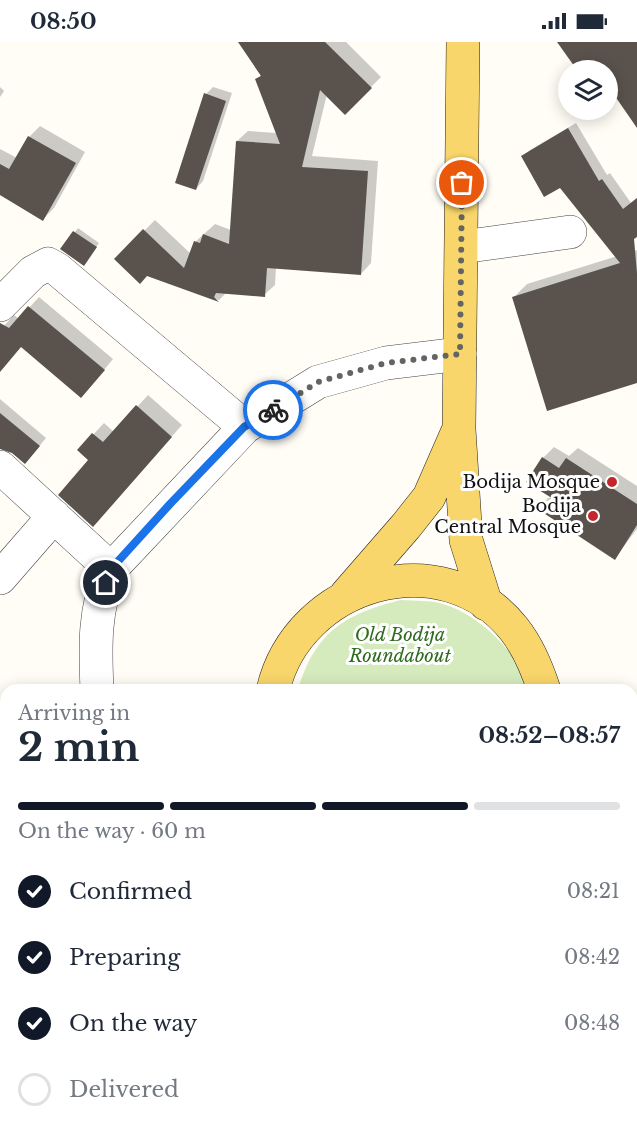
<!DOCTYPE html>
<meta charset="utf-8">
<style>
:root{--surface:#fff;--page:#f6f6f7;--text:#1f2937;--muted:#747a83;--line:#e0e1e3;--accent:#111827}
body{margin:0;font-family:"Libre Baskerville",serif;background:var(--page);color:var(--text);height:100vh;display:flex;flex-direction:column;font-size:22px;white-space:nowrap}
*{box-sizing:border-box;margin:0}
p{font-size:20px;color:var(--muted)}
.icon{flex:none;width:33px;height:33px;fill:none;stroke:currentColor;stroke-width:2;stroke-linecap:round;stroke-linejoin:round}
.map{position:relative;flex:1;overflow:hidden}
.panel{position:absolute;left:0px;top:642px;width:638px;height:452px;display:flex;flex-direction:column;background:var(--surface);border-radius:18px 18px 0 0;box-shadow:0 3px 15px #0003}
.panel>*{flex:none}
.tools{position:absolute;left:558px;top:18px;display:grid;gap:12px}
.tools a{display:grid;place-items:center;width:60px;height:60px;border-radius:50%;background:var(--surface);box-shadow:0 3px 15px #0003;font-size:30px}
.pin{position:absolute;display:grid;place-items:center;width:51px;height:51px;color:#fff;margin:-26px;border:3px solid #fff;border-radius:50%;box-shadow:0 2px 6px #0007}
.courier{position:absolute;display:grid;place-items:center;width:60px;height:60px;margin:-30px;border:4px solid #1a73e8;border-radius:50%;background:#fff;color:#222;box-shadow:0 2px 8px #0007}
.overview em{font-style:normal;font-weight:700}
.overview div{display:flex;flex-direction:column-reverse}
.overview{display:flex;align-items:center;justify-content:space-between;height:102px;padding:0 18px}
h1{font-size:39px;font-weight:700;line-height:45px}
.bar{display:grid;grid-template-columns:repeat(4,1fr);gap:9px 6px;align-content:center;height:72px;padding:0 18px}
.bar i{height:8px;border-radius:4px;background:var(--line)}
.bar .active{background:var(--accent)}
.bar p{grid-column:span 4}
ol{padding:0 18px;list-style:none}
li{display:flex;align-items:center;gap:18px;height:66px}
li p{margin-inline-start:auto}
li .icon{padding:6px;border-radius:50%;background:var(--accent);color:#fff;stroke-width:4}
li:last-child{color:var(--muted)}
li i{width:33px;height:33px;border:3px solid var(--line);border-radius:50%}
.status{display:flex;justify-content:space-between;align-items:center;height:42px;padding:0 30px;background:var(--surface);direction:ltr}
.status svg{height:16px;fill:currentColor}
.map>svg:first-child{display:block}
.green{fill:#d5ebbd}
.shadow{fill:#0003}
.building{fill:#5a524d}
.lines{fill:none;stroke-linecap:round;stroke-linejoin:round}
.minor-casing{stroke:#444;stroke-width:34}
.major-casing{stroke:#222;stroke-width:34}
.minor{stroke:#fff;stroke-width:33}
.major{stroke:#f9d66b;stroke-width:33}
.done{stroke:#646461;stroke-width:6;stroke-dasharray:0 10.8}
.route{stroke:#1a73e8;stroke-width:8}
.poi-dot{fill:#c4262e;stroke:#fff;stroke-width:2}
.labels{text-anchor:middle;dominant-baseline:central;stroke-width:6;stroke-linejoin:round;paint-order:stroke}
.poi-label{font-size:18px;fill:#111;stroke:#fff;text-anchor:end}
.park-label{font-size:18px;font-style:italic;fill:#2f6b1f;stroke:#fff}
</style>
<div class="status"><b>08:50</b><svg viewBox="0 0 49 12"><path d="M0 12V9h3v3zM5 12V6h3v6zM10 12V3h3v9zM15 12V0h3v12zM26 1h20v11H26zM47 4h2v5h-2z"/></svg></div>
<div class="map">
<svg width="637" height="1093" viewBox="0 0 637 1093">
<rect width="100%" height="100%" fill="#fffdf5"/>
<path class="green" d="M 401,558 C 414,559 430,558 443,562 C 477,572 521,610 526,648 L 298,648 C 315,590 345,572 401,558 Z"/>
<path class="shadow" d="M 250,0 L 346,0 L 381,35 L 345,71 L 327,52 L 312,114 L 378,119 L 371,221 L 361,232 L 276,225 L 275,243 L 264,253 L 226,251 L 219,258 L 147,232 L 116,217 L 155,178 L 191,212 L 195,200 L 215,182 L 231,188 L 237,99 L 248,89 L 277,91 L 257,37 L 262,32 Z
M 559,0 L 637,0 L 637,83 L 608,42 L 608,28 L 579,28 Z
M 0,45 L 4,49 L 0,55 Z
M 213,45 L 232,51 L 203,139 L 196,147 L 206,52 Z
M 576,81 L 607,133 L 610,131 L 631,161 L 637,156 L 637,193 L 560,144 L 522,115 L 530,108 Z
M 40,84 L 85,110 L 54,166 L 43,177 L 0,153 L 0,107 L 17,116 L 29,95 Z
M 78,186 L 99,201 L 87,219 L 62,207 Z
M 637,208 L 637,339 L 514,255 L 527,242 Z
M 39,255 L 113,317 L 91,344 L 21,304 L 0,329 L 0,288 L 14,273 L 19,277 Z
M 148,353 L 182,383 L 93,483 L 90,418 L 79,408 L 104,381 L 114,390 Z
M 0,357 L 46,396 L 32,413 L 0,406 Z
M 554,405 L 569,414 L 578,406 L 637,444 L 637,487 L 615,516 L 538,466 L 548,456 L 553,455 L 528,439 L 543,416 Z
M 6,926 L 6,1087 L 0,1064 L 0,929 Z
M 210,1088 L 544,1088 L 546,1093 L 214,1093 Z"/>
<path class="building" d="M 238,0 L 325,0 L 372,46 L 345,73 L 320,48 L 302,125 L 368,129 L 361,233 L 267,226 L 265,255 L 216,251 L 214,255 L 219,260 L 147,234 L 140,242 L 114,217 L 143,187 L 184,226 L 194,199 L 200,201 L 203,192 L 229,202 L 236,99 L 280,102 L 255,37 L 261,34 Z
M 557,0 L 637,0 L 637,86 L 608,44 L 608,28 L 577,28 Z
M 204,51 L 226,59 L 196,148 L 175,141 Z
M 568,86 L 599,139 L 602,137 L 623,167 L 637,156 L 637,195 L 634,197 L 637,231 L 637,341 L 547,369 L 512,255 L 620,221 L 560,146 L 544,155 L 521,114 Z
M 28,94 L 76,121 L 43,179 L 0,153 L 0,122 L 9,127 Z
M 73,189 L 97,205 L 84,224 L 60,207 Z
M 28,264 L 105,328 L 81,356 L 21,305 L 0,330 L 0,281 L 9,286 Z
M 136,363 L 172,395 L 93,485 L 58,453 L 88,418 L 77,408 L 92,391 L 103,400 Z
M 0,371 L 40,404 L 25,422 L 12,411 L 0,407 Z
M 542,415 L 559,426 L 566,416 L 637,462 L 637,483 L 615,518 L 536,466 L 563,463 L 526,440 Z"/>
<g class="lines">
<g class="minor-casing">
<path id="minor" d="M 462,205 L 570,190
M 0,263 L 33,230 L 48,222 L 57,227 L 245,385
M 0,425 L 111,527
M 0,536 L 54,474
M 97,648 C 95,603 94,568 111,527 L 245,385 L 318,340 L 386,321 L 460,312
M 0,719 L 6,748
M 632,932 L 637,930"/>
</g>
<g class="major-casing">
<path id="major" d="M 463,0 L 459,387 L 466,498 L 486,562
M 346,553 L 406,484 L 429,455 L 457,391
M 273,648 C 298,541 442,497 514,587 C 529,606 537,626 544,648
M 0,772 L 6,771
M 632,1074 L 637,1093"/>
</g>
<use href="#minor" class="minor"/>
<use href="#major" class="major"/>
</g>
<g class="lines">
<path class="done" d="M 273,368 L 318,340 L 386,321 L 460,312 L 462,141"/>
<path class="route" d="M 106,541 L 111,527 L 170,462 L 244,385 L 273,368"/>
</g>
<g class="poi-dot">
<circle cx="612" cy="440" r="6"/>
<circle cx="593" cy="474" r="6"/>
</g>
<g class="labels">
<g class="poi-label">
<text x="600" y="440">Bodija Mosque</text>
<text x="581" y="464">Bodija<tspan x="581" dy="21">Central Mosque</tspan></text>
</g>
<g class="park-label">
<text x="400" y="593">Old Bodija<tspan x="400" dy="21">Roundabout</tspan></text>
</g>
</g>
</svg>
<div class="tools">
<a><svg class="icon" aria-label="layers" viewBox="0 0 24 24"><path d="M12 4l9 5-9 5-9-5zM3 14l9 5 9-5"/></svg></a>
</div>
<div class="pin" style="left:462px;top:141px;background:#ea580c"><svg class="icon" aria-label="bag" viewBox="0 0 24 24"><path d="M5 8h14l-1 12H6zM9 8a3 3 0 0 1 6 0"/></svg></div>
<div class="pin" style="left:106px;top:541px;background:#1f2937"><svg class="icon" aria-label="home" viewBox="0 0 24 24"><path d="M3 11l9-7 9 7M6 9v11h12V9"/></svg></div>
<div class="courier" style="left:273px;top:368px"><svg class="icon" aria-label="bike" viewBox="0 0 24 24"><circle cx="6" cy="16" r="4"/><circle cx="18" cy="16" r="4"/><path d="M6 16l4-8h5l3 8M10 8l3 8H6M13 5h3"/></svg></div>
<section class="panel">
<div class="overview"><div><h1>2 min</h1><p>Arriving in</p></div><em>08:52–08:57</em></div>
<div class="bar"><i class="active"></i><i class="active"></i><i class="active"></i><i></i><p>On the way · 60 m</p></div>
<ol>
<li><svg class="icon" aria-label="check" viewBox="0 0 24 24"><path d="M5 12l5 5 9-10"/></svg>Confirmed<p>08:21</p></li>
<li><svg class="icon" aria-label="check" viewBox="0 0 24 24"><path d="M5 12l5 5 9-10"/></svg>Preparing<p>08:42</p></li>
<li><svg class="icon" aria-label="check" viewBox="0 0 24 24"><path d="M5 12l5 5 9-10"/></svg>On the way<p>08:48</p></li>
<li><i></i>Delivered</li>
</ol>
</section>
</div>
